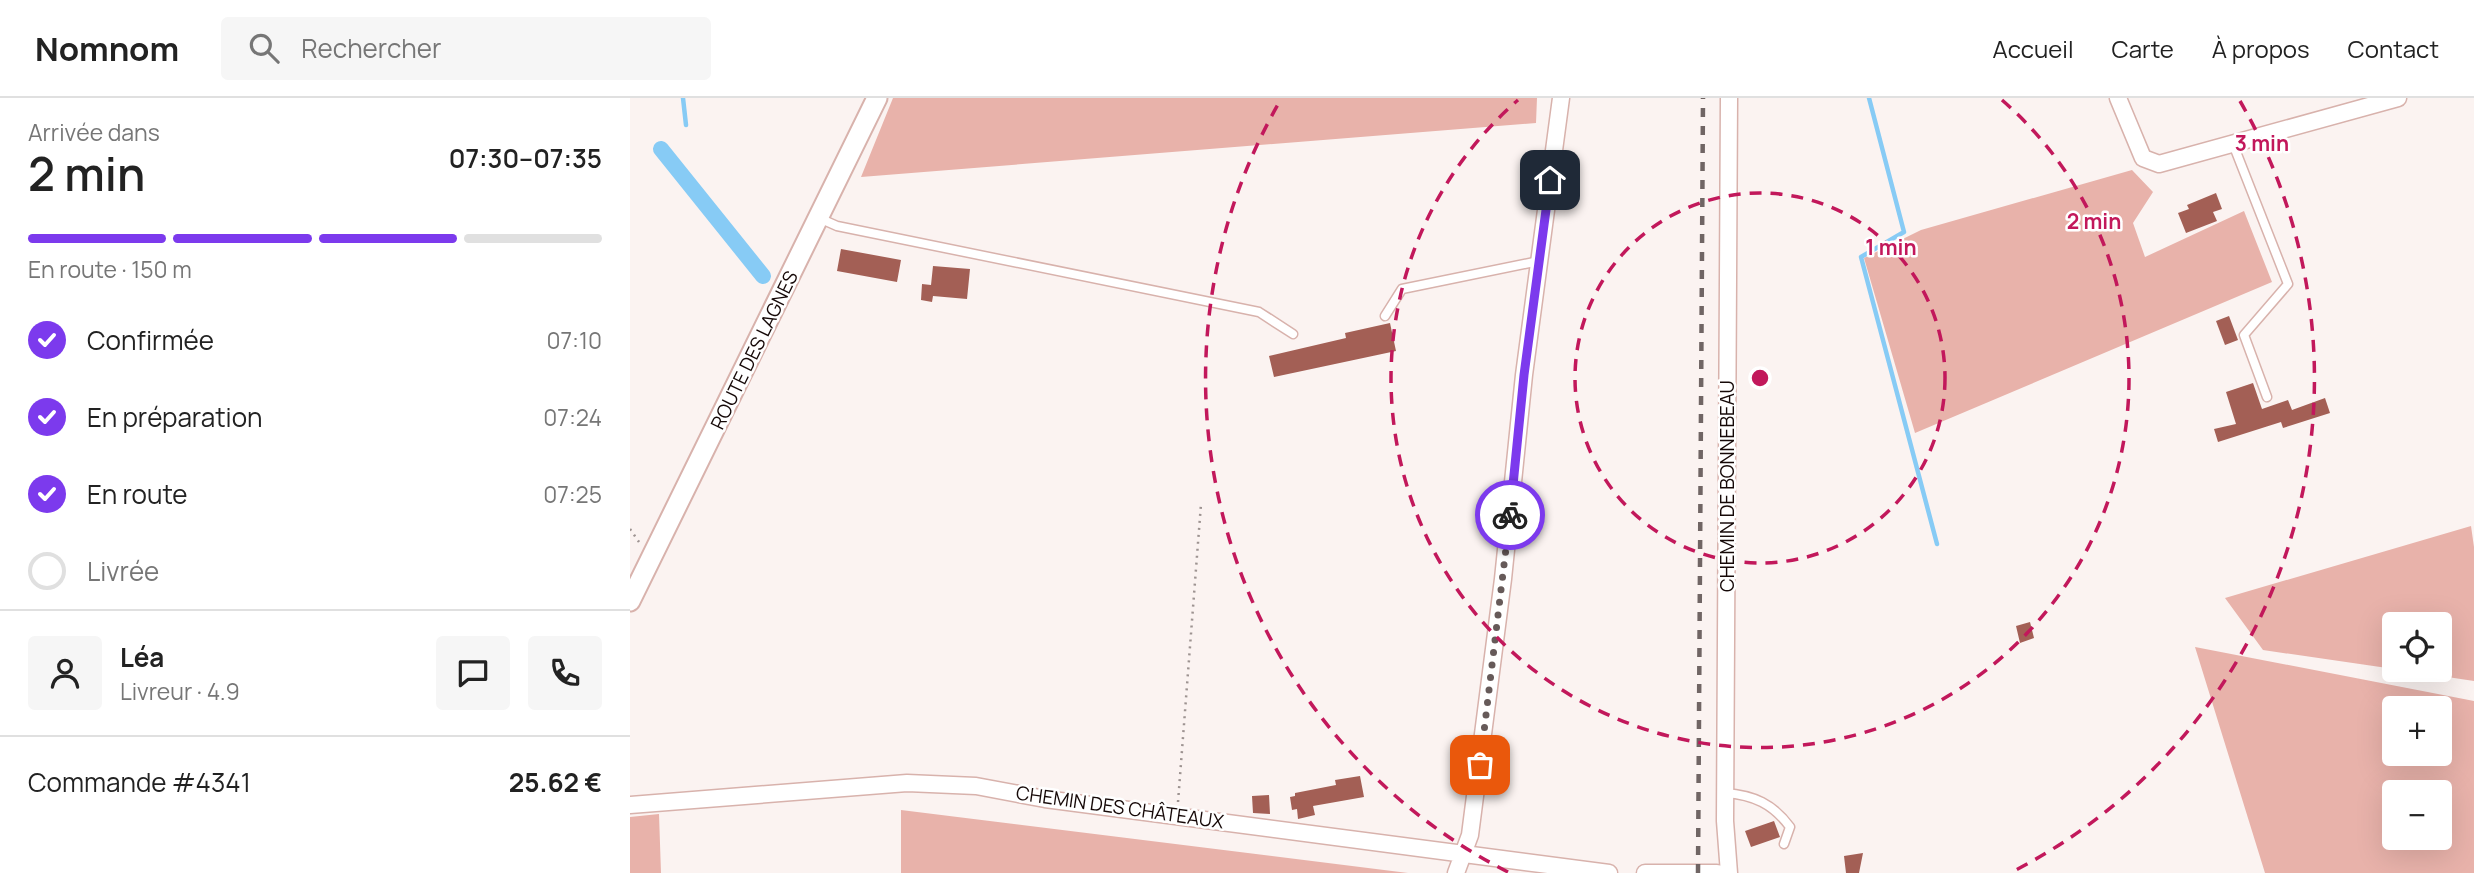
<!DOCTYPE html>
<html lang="fr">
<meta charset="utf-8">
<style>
:root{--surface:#fff;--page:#f6f6f6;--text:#222;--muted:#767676;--line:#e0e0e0;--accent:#7c3aed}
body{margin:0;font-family:Manrope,sans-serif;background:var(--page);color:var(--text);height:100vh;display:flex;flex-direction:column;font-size:26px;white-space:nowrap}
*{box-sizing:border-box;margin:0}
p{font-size:23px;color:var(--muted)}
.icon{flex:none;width:38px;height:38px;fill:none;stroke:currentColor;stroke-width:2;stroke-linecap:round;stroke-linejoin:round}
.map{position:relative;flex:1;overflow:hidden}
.drawer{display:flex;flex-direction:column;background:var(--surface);width:630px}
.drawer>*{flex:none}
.fabs{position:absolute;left:1752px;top:514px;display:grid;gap:14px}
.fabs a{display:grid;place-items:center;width:70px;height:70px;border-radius:7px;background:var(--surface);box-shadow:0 7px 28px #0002;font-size:35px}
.pin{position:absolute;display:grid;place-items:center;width:60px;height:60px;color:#fff;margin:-30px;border-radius:14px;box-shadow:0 4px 10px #0006}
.courier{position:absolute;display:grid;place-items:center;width:70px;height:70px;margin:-35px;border:5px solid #7c3aed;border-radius:50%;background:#fff;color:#222;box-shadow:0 2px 9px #0007}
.head em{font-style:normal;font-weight:600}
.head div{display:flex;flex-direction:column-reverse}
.head{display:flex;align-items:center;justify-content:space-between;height:119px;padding:0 28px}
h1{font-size:46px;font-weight:600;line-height:52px}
.bar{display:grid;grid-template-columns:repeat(4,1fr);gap:10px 7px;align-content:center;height:84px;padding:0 28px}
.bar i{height:9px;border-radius:5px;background:var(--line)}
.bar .current{background:var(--accent)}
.bar p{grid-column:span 4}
.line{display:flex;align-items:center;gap:18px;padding:0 28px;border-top:2px solid var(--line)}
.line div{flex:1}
.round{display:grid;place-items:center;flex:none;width:74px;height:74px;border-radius:7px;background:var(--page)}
ol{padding:0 28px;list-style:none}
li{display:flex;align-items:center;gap:21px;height:77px}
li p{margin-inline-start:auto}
li .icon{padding:7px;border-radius:50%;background:var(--accent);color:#fff;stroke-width:4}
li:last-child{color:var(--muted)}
li i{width:38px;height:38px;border:4px solid var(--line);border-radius:50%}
header{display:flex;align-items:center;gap:42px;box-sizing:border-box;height:98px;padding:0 35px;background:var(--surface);border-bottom:2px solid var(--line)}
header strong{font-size:33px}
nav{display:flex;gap:38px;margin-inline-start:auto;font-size:24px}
.search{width:490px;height:63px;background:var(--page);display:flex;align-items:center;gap:18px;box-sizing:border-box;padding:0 24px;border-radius:7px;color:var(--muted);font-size:26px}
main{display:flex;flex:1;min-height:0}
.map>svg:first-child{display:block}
.green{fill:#e8b2aa;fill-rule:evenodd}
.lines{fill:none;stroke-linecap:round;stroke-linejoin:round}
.stream{stroke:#87cbf5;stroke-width:4.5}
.canal{stroke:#87cbf5;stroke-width:16}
.building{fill:#a35f55}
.service-casing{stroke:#d8b2ac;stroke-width:11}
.minor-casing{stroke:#d8b2ac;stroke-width:19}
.tertiary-casing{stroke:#d8b2ac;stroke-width:23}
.path{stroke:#9d9391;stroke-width:2.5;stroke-dasharray:2 5;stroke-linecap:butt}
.service{stroke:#fff;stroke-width:8}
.minor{stroke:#fff;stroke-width:16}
.tertiary{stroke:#fff;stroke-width:19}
.rail{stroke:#706564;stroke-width:4.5;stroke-dasharray:9 9;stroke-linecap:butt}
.done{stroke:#665a59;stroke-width:7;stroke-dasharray:0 12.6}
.route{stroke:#7c3aed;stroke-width:9}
.ring{fill:none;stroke:#c2185b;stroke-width:3.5;stroke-dasharray:12 9}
.labels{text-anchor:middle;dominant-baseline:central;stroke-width:5;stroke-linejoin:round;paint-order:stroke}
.street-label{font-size:19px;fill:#150807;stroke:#fff}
.centre{fill:#c2185b;stroke:#fff;stroke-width:3.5}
.ring-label{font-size:21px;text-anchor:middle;font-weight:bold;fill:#c2185b;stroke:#fff;stroke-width:5;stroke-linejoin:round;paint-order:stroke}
</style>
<header>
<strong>Nomnom</strong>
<div class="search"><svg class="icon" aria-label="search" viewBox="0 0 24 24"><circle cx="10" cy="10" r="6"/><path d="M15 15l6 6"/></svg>Rechercher</div>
<nav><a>Accueil</a><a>Carte</a><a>À propos</a><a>Contact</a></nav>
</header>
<main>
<section class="drawer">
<div class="head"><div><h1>2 min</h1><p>Arrivée dans</p></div><em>07:30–07:35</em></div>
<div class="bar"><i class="current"></i><i class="current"></i><i class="current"></i><i></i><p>En route · 150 m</p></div>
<ol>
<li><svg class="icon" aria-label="check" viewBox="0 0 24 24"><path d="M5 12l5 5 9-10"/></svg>Confirmée<p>07:10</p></li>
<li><svg class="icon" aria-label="check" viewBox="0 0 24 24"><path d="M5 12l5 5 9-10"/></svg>En préparation<p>07:24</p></li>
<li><svg class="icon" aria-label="check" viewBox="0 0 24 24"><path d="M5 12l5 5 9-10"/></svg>En route<p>07:25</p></li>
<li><i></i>Livrée</li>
</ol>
<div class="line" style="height:126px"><a class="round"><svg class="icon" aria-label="person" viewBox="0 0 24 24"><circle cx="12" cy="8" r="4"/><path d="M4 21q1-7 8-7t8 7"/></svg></a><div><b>Léa</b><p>Livreur · 4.9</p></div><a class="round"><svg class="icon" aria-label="chat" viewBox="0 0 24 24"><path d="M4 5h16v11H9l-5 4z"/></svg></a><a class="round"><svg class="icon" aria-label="phone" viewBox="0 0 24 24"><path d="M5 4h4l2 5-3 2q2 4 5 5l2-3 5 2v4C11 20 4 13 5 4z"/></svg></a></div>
<div class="line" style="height:91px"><div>Commande #4341</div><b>25.62 €</b></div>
</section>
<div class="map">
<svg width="1844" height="775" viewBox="0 0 1844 775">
<rect width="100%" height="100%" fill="#fbf3f1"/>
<path class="green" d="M 263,0 L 907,0 L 906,25 L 231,79 Z
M 1502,72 L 1523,94 L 1503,125 L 1515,159 L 1614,113 L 1642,184 L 1285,335 L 1234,160 L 1291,132 Z
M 1841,428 L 1844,449 L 1844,583 L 1771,572 L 1810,572 L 1810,527 L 1764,527 L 1764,571 L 1633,552 L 1595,500 Z
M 1565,549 L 1844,603 L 1844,775 L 1635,775 ZM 1764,611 L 1810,611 L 1810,656 L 1764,656 ZM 1764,695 L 1810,695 L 1810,740 L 1764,740 Z
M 271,712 L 778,775 L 271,775 Z
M 29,716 L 31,775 L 0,775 L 0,719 Z"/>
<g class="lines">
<path class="stream" d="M 53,0 L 56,27
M 1239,0 L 1274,134 L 1231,159 L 1307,446"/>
<path class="canal" d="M 31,51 L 133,178"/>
</g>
<path class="building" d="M 1586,95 L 1592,111 L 1583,114 L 1587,123 L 1556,135 L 1548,115 L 1559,111 L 1557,107 Z
M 211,151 L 271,162 L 267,184 L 207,173 Z
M 303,168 L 340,171 L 337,201 L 303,198 L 302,204 L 291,202 L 292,186 L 301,187 Z
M 1599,218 L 1608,242 L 1595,247 L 1586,223 Z
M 760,225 L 766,253 L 644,279 L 639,258 L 716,240 L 715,235 Z
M 1623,285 L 1632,311 L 1658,302 L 1662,312 L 1695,300 L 1700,315 L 1653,330 L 1651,324 L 1588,344 L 1584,331 L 1606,326 L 1596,294 Z
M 1400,524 L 1404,540 L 1390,545 L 1386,528 Z
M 730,678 L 734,699 L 683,708 L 685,717 L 668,721 L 667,711 L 662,712 L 660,699 L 665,698 L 665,695 L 706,687 L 705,682 Z
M 639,697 L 640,716 L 623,715 L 622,698 Z
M 1144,723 L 1150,739 L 1121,749 L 1115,733 Z
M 1233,755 L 1229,775 L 1216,775 L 1214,758 Z"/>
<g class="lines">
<g class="service-casing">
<path id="service" d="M 1603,46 L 1658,186 L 1614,237 L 1637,299
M 189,120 L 207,128 L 629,214 L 663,236
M 755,218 L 772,191 L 909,163
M 1095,695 C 1124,697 1143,706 1160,729 L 1154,746"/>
</g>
<g class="minor-casing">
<path id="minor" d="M 1488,0 L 1513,60 L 1529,66 L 1768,0
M 0,707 L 277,685 L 346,688 L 415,701 L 979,775
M 826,775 L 840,737 L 873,481 L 894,277 L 931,0
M 1015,775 L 1087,775
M 1099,775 L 1095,723 L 1099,0"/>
</g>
<g class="tertiary-casing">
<path id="tertiary" d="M 0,503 L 247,0"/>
</g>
<path class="path" d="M 0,431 L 9,444
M 548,704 L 571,406"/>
<use href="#service" class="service"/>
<use href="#minor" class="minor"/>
<use href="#tertiary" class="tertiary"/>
<path class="rail" d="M 1068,775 L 1073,0"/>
</g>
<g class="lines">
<path class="done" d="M 850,667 L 880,417"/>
<path class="route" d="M 880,417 L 894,277 L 920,82"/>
</g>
<g class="ring">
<circle cx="1130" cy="280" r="185"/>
<path d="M1372 2A369 369 0 1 1 888 2"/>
<path d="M878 774A554 554 0 0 1 650 3M1610 3A554 554 0 0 1 1382 774"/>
</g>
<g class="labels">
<g class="street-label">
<text transform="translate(124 252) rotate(-64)">ROUTE DES LAGNES</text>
<text transform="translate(1097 388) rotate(-90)">CHEMIN DE BONNEBEAU</text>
<text transform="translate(490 709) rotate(8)">CHEMIN DES CHÂTEAUX</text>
</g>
</g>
<circle cx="1130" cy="280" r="10" class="centre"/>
<g class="ring-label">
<text x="1632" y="53">3 min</text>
<text x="1464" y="131">2 min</text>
<text x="1261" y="157">1 min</text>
</g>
</svg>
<div class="fabs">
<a><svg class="icon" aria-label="locate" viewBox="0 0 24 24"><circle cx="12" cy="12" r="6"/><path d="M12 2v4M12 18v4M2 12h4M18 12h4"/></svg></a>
<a>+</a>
<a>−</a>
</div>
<div class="pin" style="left:850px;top:667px;background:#ea580c"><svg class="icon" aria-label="bag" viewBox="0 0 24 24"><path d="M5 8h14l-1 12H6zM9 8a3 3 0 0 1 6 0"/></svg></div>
<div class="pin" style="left:920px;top:82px;background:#1f2937"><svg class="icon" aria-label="home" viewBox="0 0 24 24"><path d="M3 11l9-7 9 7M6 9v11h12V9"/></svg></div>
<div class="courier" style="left:880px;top:417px"><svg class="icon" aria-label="bike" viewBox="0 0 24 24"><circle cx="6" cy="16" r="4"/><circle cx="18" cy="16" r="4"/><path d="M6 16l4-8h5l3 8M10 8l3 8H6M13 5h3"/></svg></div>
</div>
</main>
